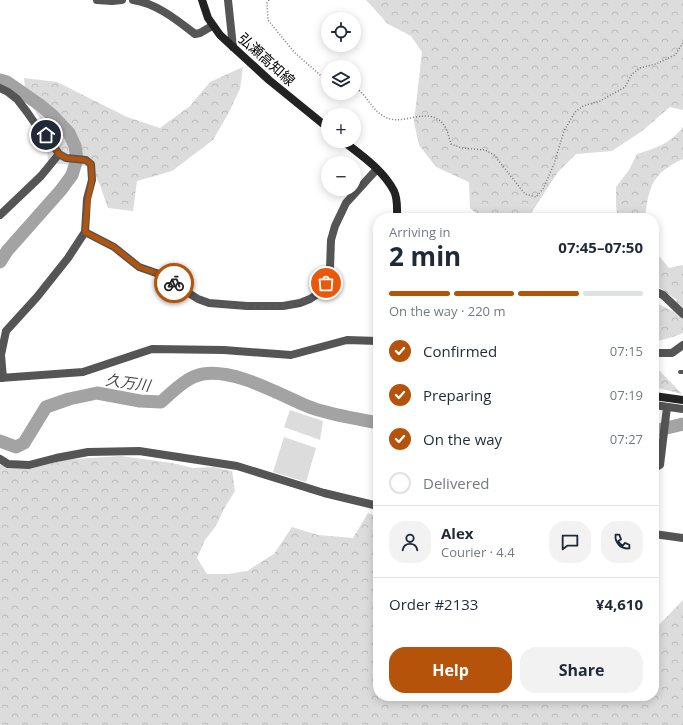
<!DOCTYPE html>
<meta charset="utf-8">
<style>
:root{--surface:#fff;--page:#f2f2f3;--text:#1f2937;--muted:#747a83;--line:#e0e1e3;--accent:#b45309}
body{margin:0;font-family:"Open Sans","Noto Sans JP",sans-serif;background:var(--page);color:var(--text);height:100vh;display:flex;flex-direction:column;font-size:15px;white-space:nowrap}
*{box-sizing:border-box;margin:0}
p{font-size:13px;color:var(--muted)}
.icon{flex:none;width:22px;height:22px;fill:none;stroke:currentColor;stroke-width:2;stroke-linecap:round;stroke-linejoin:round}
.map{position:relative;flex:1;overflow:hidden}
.side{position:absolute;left:373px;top:213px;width:286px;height:488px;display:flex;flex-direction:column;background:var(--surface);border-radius:16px;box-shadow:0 2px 10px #0003}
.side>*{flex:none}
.tools{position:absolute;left:321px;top:12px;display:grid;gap:8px}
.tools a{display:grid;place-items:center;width:40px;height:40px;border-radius:50%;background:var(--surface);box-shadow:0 2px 10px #0003;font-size:20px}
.pin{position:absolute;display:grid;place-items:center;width:34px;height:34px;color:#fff;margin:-17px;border:2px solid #fff;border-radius:50%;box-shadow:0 1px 4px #0007}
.courier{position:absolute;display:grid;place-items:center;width:40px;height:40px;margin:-20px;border:3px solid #b45309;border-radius:50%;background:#fff;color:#222;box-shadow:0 1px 5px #0007}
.headline em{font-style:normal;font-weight:700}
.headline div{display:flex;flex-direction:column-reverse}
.headline{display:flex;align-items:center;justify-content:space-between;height:68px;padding:0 16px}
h1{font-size:26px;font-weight:700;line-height:30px}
.bar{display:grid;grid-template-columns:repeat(4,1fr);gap:6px 4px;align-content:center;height:48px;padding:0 16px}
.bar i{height:5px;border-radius:3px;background:var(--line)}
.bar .on{background:var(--accent)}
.bar p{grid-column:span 4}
.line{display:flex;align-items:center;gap:10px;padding:0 16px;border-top:1px solid var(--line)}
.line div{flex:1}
.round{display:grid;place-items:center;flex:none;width:42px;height:42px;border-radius:16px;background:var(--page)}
ol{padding:0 16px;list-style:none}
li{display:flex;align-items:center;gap:12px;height:44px}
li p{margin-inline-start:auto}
li .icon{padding:4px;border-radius:50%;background:var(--accent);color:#fff;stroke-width:4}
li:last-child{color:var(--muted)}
li i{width:22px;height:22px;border:2px solid var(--line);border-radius:50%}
.primary-button{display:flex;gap:8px;margin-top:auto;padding:8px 16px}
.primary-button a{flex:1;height:46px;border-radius:16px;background:var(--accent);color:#fff;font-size:16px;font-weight:700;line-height:46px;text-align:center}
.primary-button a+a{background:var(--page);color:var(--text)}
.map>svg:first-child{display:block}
.forest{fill:url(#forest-crowns)}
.pitch{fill:#dcdcdc}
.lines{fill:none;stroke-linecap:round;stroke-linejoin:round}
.stream{stroke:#a3a3a3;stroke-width:2}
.river{stroke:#a3a3a3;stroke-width:13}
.path{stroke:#777;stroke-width:1.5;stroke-dasharray:1 2;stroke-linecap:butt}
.service{stroke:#555;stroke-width:4}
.minor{stroke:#555;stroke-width:8}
.secondary{stroke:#222;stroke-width:8}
.done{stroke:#595959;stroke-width:4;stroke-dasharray:0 7.2}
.route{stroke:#b45309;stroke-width:5}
.labels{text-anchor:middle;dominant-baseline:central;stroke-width:3;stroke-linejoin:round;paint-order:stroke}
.street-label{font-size:14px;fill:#000;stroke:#fff}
.water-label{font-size:15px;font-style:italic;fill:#444;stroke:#fff}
</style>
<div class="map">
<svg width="683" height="725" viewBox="0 0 683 725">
<defs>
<pattern id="forest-crowns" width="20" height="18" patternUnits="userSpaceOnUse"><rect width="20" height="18" fill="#dcdcdc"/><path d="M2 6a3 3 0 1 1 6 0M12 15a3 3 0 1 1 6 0" fill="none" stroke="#bbb"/></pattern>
</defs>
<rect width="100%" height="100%" fill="#fff"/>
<path class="forest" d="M 366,0 L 683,0 L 683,110 L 670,107 L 642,131 L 612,151 L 576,154 L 558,172 L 528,218 L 481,218 L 470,208 L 469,182 L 436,167 L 419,145 L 414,122 L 422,52 L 411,36 L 388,24 Z
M 243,67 L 240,89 L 228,114 L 213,140 L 172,171 L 137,181 L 133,211 L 108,208 L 100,185 L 90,166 L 48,163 L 46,127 L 26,98 L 24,78 L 57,82 L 127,117 L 160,128 L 190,106 L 210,82 Z
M 683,127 L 683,159 C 652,173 649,186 645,218 L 618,218 L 616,206 L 616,187 L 629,170 L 637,154 C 656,148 670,144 683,127 Z
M 654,250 L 669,268 L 683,265 L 683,333 L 673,337 L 654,342 L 654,302 L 673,311 L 677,300 L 654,284 Z
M 654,367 L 660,371 L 682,394 L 654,387 Z
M 121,456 L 172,463 L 193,468 L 214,467 L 232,471 L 235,491 L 225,507 L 216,526 L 205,540 L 197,558 L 207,574 L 228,574 L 247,571 L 274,554 L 292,527 L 318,535 L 353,538 L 368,513 L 378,517 L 378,696 L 654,696 L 654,630 L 683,600 L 683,725 L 0,725 L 0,465 L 42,464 L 61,460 Z"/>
<path class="pitch" d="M 290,410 L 323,421 L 320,440 L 284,427 Z
M 284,437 L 316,448 L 306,482 L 273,472 Z"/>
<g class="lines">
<path class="stream" d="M 374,498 L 376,485 L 378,484"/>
<path class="river" d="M 0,80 L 7,82 L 40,105 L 52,115 L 69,133 L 75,146 L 77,159 L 72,175 L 61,190 L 7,251 L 0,262
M 654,431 L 683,424
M 0,441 L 16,447 L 24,443 L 46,407 L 69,399 L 97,393 L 140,401 L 161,402 C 172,392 188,376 203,374 C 236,369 278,394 307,406 C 329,415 355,418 378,423"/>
<path class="path" d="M 269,0 L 267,3 L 268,20 L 294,52 L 328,82
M 354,87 C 367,94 371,110 385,117 C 404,127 427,105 443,124 C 447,128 449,138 451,144 L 462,148 L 485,150 L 494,155 L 525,194 L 536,197 L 543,189 L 554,164 L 564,131 L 575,112 L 583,106 L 600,101 L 625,87 L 632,74 L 640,68 L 656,64 L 675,55 L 683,43"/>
<path class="service" d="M 680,372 L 683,372"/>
<path class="minor" d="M 97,0 L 112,1 L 122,0
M 133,0 C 156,3 177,20 195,34 L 200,33 L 212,26
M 228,0 L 233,47
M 0,88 L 8,92 L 17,99 L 27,112 L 36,125 L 46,135 L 59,154 L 66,158 L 86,160 L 91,164 L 92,180 L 87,199 L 85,232 L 68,258 L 37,297 L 6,331 L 1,355 L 3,378
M 0,215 L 41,176 L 59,154
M 85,232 L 114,247 L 139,267 L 159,274 L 198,299 L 209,303 L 247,306 L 283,306 L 300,303 L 310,299 L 319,293 L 326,283 L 330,268 L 331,240 L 335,226 L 346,203 L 377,169
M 654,291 L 663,295 L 683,314
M 654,353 L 672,353 L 683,345
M 0,378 L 83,372 L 152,349 L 224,350 L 291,355 L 347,340 L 378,341
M 654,405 L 683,409
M 0,459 L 8,464 L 29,465 L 56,458 L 88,452 L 139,451 L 237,466 L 324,493 L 378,506
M 654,468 L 660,465 L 667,407
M 654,534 L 683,538"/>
<path class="secondary" d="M 202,0 L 208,18 L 220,35 L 269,80 L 328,128
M 343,141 C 361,155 383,170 394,191 C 398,199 397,209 397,218
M 654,396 L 683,400"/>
</g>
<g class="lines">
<path class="done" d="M 174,283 C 183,288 189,296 199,300 C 222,308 290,311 311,298 C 318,294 321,289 326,283"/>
<path class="route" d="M 46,135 L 59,154 L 66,158 L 86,160 L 91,164 L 92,180 L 88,199 L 85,232 L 114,247 L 139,267 L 159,274 L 174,283"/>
</g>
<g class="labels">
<g class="street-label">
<text transform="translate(267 59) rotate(42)">弘瀬高知線</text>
</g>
<g class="water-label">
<text transform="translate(128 382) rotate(8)">久万川</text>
</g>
</g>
</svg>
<div class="tools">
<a><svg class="icon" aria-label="locate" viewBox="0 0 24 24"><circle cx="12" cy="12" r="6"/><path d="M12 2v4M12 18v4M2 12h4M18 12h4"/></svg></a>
<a><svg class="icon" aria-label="layers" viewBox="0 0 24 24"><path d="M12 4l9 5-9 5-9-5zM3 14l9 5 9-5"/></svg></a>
<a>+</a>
<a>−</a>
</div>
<div class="pin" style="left:326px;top:283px;background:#ea580c"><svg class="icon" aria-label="bag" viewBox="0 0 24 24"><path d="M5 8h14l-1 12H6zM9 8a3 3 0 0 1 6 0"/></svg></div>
<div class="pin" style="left:46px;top:135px;background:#1f2937"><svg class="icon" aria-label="home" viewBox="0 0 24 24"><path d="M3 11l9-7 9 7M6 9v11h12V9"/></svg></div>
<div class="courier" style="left:174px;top:283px"><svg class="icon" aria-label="bike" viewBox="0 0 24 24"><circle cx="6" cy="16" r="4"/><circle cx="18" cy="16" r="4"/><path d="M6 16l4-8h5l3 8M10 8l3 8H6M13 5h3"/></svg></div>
<section class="side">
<div class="headline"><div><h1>2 min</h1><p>Arriving in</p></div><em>07:45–07:50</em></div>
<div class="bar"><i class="on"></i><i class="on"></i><i class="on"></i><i></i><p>On the way · 220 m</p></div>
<ol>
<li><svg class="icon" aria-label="check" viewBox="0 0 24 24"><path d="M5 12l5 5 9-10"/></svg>Confirmed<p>07:15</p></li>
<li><svg class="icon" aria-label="check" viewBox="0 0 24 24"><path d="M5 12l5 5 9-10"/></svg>Preparing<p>07:19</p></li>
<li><svg class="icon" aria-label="check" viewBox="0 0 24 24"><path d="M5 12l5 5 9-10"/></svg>On the way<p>07:27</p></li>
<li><i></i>Delivered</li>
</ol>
<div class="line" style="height:72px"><a class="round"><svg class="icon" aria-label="person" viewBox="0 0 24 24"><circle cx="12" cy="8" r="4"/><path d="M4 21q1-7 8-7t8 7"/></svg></a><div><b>Alex</b><p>Courier · 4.4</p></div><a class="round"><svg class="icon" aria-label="chat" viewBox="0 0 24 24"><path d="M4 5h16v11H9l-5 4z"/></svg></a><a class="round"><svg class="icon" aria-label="phone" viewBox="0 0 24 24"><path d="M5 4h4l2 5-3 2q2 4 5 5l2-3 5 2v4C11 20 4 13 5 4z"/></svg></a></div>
<div class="line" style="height:52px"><div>Order #2133</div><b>¥4,610</b></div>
<div class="primary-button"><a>Help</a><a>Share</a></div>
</section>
</div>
